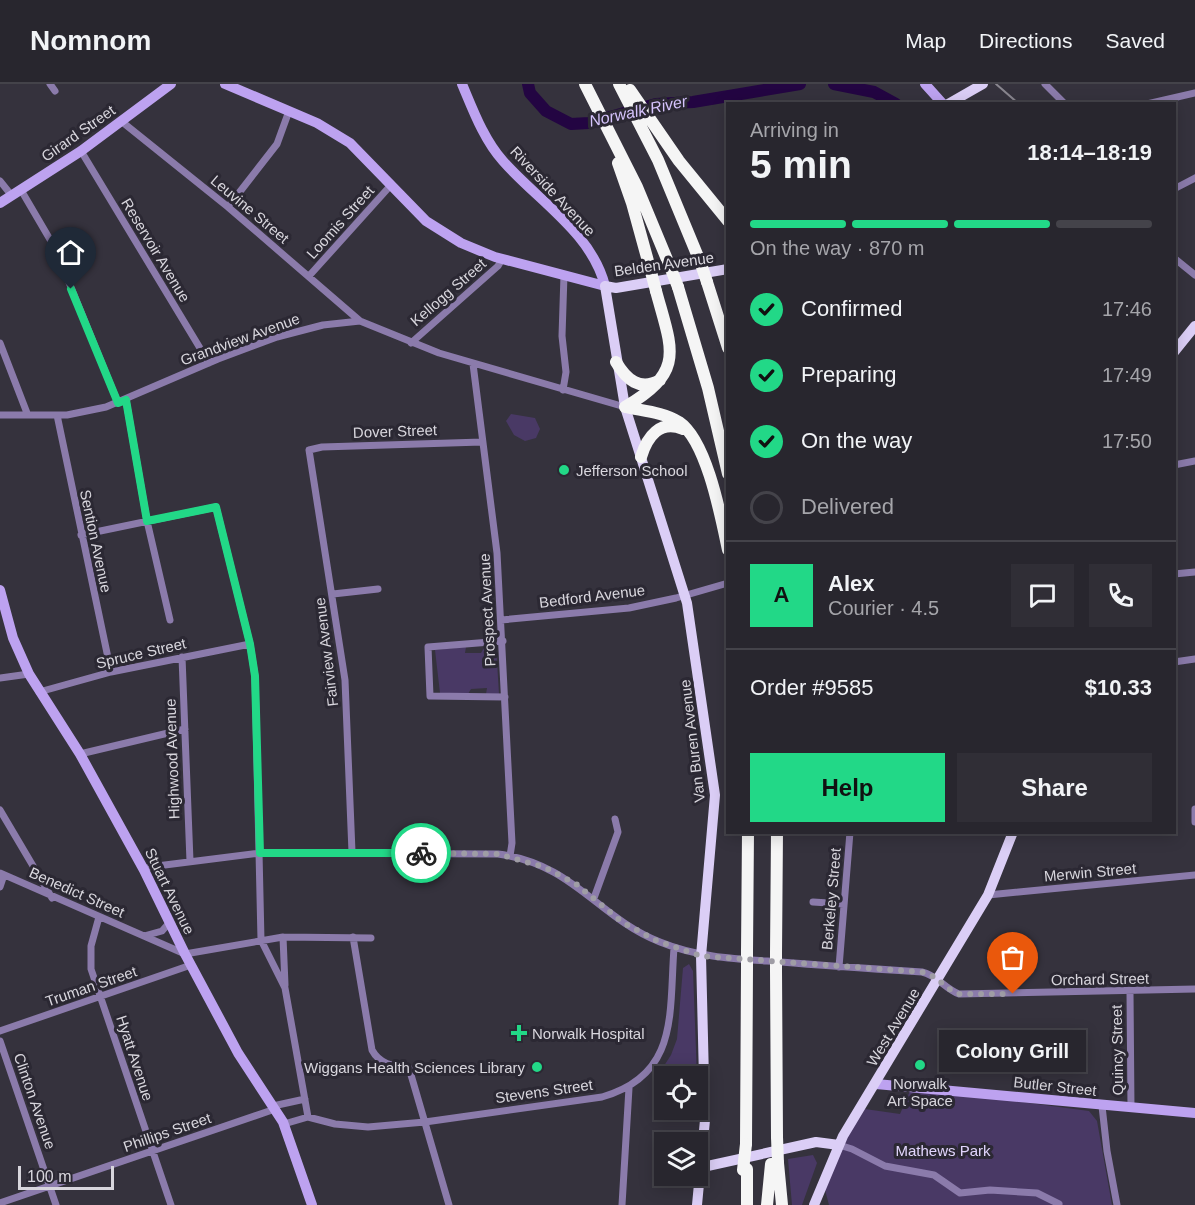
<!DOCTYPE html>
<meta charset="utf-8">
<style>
:root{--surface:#28262e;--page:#302e36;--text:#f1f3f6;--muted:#a5a5aa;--line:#44434a;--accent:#22d887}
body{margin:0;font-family:Helvetica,sans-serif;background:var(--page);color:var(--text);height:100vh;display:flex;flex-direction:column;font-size:22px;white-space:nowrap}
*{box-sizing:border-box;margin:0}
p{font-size:20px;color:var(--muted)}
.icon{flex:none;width:33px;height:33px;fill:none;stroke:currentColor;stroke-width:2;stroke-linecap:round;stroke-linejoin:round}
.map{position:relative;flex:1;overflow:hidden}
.details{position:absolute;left:726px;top:18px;width:450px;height:732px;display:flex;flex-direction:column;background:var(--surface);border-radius:0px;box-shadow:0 3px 15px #0003,0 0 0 2px var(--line)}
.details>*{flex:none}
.fabs{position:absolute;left:654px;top:982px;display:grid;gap:12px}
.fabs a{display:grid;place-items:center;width:54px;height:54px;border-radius:0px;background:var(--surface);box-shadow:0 3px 15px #0003,0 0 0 2px var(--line);font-size:30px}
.scale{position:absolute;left:18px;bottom:15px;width:96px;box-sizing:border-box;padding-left:6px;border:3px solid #d8d6dd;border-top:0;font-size:16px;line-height:21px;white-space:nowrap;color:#d8d6dd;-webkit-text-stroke:4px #2b2833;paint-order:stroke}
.pin{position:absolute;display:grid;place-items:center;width:51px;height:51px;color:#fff;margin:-62px -26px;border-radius:50% 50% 50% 0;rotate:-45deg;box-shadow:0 0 6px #0007}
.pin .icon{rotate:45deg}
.courier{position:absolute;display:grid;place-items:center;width:60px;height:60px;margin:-30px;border:4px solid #22d887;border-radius:50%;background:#fff;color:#222;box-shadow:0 2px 8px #0007}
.bubble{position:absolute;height:42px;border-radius:0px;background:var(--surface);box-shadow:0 3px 15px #0003,0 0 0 2px var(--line);font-size:20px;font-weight:700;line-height:42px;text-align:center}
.overview em{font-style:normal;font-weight:700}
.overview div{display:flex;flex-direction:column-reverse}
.overview{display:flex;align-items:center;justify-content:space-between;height:102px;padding:0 24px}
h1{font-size:39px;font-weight:700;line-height:45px}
.bar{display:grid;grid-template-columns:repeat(4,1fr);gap:9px 6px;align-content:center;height:72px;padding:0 24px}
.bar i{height:8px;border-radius:4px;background:var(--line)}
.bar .selected{background:var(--accent)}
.bar p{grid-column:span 4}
.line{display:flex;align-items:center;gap:15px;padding:0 24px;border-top:2px solid var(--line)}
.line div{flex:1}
.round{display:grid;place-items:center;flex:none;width:63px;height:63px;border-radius:0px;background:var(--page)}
ol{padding:0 24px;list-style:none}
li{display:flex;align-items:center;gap:18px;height:66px}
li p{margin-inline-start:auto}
li .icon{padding:6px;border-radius:50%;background:var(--accent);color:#111;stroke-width:4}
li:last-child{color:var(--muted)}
li i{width:33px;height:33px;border:3px solid var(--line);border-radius:50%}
.action{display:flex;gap:12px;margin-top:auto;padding:12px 24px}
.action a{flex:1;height:69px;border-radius:0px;background:var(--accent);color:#111;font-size:24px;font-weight:700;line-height:69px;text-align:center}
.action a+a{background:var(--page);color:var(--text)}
header{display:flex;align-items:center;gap:36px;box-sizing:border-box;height:84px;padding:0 30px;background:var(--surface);border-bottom:2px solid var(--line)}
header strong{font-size:28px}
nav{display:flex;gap:33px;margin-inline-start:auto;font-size:21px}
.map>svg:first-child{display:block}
.green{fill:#493965}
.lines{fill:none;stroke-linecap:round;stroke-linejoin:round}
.river{stroke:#230542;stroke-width:12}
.street{stroke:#8b7bab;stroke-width:7}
.secondary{stroke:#bda2f0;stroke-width:10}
.primary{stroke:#dbcef6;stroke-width:10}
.highway{stroke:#f5f5f5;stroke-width:12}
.rail{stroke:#89868f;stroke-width:2}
.highway-bridge{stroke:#f5f5f5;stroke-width:12}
.done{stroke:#9f9da5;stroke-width:6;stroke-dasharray:0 10.8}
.route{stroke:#22d887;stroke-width:8}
.poi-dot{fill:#22d887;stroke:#2b2833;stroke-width:2}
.labels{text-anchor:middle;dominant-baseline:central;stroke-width:6;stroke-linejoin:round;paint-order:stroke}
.street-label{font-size:15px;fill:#d8d6dd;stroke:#2b2833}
.poi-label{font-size:15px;fill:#d8d6dd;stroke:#2b2833;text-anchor:start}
.park-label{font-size:15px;fill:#e1d5fc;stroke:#2b2833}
.water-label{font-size:16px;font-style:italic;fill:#d5c3fc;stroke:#2b2833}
</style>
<header>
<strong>Nomnom</strong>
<nav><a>Map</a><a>Directions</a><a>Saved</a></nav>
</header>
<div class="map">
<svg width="1195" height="1121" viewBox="0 0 1195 1121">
<rect width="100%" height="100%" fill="#35323d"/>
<path class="green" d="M 511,330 L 535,334 L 540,345 L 536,354 L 525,357 L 514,351 L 506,337 Z
M 496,561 L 499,610 L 486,610 L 487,604 L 471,605 L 468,610 L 440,609 L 435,566 L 466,563 L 465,569 L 481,569 L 485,562 Z
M 689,880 L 693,887 L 697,993 L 660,988 L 671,971 L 677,955 L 683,884 Z
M 910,1007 L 1006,1016 L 1089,1027 L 1097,1037 L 1112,1121 L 829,1121 L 824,1102 L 844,1057 L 865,1025 L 900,1030 Z
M 813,1071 L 817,1079 L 802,1121 L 792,1121 L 788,1075 Z"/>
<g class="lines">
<path class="river" d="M 528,0 L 530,9 L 546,27 L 571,40 L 589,39 L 656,20 L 693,18 L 800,0
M 834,0 L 874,8 L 896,20"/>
<path class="street" d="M 50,0 L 55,7
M 1045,0 L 1065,20
M 1147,20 L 1195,9
M 121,37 L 228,123 L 360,237
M 81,67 L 209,279
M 0,97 L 12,112
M 1174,105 L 1195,94
M 21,106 L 55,164 L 118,319
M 228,123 L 277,60 L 289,27
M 1174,174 L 1195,191
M 309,192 L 391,101
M 0,259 L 27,329
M 411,259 L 498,182 L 502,175
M 473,280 L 497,469 L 512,759 L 510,772
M 563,306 L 566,288 L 562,252 L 564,191
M 126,316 L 147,437 L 170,536
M 0,331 L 67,331 L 106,323 L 218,275 L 277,253 L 323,241 L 360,237 L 439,269 L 625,323
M 57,331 L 111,588
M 1174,381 L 1195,377
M 81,451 L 216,423 L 250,560 L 255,592 L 261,856 L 285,904 L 308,1033
M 1174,490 L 1195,488
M 333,510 L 378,505
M 501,536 L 629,524 L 676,514 L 728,499
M 503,557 L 428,563 L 430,612 L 505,613
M 182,573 L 190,777
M 1174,578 L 1195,575
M 0,594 L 29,590
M 39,608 L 111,588 L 250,560
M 80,670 L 185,645
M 1195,725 L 1195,738
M 0,726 L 52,814
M 352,768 L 345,596 L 309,366 L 322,363 L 482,358
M 144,786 L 149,783 L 260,769 L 498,770 C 574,780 597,833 660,858 C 699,874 739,875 781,878 C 828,882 875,885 922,888 C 937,891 945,905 959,910 L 1195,905
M 0,789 L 185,870 L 283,853 L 371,854
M 0,803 L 4,791
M 988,811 L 1195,791
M 594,814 L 618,748 L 615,735
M 813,818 L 844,820
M 99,833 L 91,862 L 91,885 L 171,1121
M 144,852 L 162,847 L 170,838
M 283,853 L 285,901
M 353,853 L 372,966 C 380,981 394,982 409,984 L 449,1121
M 839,883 L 850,748
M 1130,908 L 1131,1024
M 0,947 L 191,881
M 0,957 L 56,1121
M 273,1022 L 305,1015
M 1102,1022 L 1107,1067 L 1117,1121
M 284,1040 L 308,1033 L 335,1040 L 368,1043 L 425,1038 L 602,1013 C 679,991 669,930 674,864
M 839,1061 L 852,1065 L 885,1082 L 934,1091 L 960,1109 L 990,1106 L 1037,1109 L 1059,1120
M 0,1119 L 275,1025
M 622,1121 L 629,1004"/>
<path class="secondary" d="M 225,0 L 317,39 L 350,59 L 426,137 L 461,159 L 495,173 L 605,202 C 592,149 537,116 503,77 C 484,56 473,26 462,0
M 925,0 L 943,20
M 0,119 L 81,67 L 171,0
M 0,506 L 13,554 L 29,590 L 80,670 L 144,786 L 185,870 L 238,969 L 283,1038 L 312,1121
M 876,1000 L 1195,1029"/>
<path class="primary" d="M 948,20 L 983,0
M 1174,268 L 1195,242
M 703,1083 L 816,1058 L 839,1061
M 697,1121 L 705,1036 L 701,872 L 715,711 L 687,519 L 625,323 L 605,202 L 616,204 L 728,185
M 814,1121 L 843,1052 L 988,811 L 1013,748"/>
<path class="highway" d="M 585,0 L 637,103 L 671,185
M 619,0 L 658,76 L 701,180
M 630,6 L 679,77 L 728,137
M 618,79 L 632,119 L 651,188
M 707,198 L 728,264
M 678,203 L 708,304 L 728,390
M 616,278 C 626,295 640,308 660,296
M 625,323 C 643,327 663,328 679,338 C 707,357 721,433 728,466
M 625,323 C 686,287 672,266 656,207
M 641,373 C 647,353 660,335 683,345
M 747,867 L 748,748
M 776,869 L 777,748
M 776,886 L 777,1053
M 746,1060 L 747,884
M 778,1079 L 782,1121
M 747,1121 L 747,1085
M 767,1121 L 771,1080"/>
<path class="rail" d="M 996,0 L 1019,20
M 1174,152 L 1176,153"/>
<path class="highway-bridge" d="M 701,180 L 707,198
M 671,185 L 678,203
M 651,188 L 656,207
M 747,884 L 747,867
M 776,886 L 776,869
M 777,1053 L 778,1079
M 743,1086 L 746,1060"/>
</g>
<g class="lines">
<path class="done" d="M 421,769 L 498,770 L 544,783 L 576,800 L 622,838 L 657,857 L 701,872 L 922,888 C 937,891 945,905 959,910 L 1013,910"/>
<path class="route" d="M 71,205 L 118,319 L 126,316 L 147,437 L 216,423 L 250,560 L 255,592 L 260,769 L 421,769"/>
</g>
<g class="poi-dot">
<circle cx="564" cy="386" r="6"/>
<path d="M516 940h6v6h6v6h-6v6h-6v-6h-6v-6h6z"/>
<circle cx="920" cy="981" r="6"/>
<circle cx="537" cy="983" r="6"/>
</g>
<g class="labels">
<g class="street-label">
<text transform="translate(78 49) rotate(-35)">Girard Street</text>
<text transform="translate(553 107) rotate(47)">Riverside Avenue</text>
<text transform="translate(250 125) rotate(40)">Leuvine Street</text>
<text transform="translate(340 138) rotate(-48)">Loomis Street</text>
<text transform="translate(156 166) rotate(59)">Reservoir Avenue</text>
<text transform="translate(664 180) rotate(-8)">Belden Avenue</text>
<text transform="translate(448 208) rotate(-41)">Kellogg Street</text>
<text transform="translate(240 255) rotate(-20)">Grandview Avenue</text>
<text transform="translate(395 347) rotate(-2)">Dover Street</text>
<text transform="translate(96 457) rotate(78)">Sention Avenue</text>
<text transform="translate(592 512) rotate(-7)">Bedford Avenue</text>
<text transform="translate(487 526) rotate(-93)">Prospect Avenue</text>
<text transform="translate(326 568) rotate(-97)">Fairview Avenue</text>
<text transform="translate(141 569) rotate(-13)">Spruce Street</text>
<text transform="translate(692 657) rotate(-97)">Van Buren Avenue</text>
<text transform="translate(172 675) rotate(-92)">Highwood Avenue</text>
<text transform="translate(1090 788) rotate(-5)">Merwin Street</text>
<text transform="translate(170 807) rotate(64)">Stuart Avenue</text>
<text transform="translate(77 808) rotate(24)">Benedict Street</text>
<text transform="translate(831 815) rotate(-85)">Berkeley Street</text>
<text transform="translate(1100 895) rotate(-1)">Orchard Street</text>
<text transform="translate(91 902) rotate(-19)">Truman Street</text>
<text transform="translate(893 943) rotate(-59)">West Avenue</text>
<text transform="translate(1117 966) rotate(-91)">Quincy Street</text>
<text transform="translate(135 974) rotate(72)">Hyatt Avenue</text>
<text transform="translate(1055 1002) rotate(6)">Butler Street</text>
<text transform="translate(544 1007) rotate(-8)">Stevens Street</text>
<text transform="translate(35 1017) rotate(71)">Clinton Avenue</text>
<text transform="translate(167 1048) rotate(-19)">Phillips Street</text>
</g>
<g class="poi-label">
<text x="576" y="386">Jefferson School</text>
<text x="532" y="949">Norwalk Hospital</text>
<text x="525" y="983" text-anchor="end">Wiggans Health Sciences Library</text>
<text x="920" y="999" text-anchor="middle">Norwalk<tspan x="920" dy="17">Art Space</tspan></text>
</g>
<g class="park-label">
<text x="943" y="1066">Mathews Park</text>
</g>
<g class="water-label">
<text transform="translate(638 27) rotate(-12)">Norwalk River</text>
</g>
</g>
</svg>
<div class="fabs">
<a><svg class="icon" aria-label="locate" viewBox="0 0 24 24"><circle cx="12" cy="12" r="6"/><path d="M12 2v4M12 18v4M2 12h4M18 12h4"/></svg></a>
<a><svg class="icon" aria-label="layers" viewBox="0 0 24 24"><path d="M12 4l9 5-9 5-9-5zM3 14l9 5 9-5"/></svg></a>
</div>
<div class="scale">100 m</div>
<div class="pin" style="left:1013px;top:910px;background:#ea580c"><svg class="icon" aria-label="bag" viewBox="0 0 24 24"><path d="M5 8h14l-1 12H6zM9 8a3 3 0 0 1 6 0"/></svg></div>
<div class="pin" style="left:71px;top:205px;background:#1f2937"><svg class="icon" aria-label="home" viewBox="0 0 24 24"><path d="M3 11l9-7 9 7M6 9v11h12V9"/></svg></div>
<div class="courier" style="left:421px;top:769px"><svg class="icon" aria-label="bike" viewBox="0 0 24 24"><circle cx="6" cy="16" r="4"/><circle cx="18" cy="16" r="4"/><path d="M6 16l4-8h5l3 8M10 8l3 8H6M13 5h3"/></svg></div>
<div class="bubble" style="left:939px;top:946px;width:147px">Colony Grill</div>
<section class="details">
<div class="overview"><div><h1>5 min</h1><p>Arriving in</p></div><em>18:14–18:19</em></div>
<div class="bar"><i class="selected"></i><i class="selected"></i><i class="selected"></i><i></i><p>On the way · 870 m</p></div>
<ol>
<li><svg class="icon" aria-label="check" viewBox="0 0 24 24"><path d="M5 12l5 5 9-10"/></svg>Confirmed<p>17:46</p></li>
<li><svg class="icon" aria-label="check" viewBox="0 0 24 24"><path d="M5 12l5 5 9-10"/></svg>Preparing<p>17:49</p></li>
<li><svg class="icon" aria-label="check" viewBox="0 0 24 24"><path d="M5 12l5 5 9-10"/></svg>On the way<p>17:50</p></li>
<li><i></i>Delivered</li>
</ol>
<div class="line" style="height:108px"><b class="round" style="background:var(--accent);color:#111">A</b><div><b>Alex</b><p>Courier · 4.5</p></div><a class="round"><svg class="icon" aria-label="chat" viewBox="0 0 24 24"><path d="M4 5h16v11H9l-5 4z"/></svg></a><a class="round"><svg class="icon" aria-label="phone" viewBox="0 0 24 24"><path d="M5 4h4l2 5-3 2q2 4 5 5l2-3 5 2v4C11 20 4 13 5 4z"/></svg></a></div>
<div class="line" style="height:78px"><div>Order #9585</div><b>$10.33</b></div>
<div class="action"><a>Help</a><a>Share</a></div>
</section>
</div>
